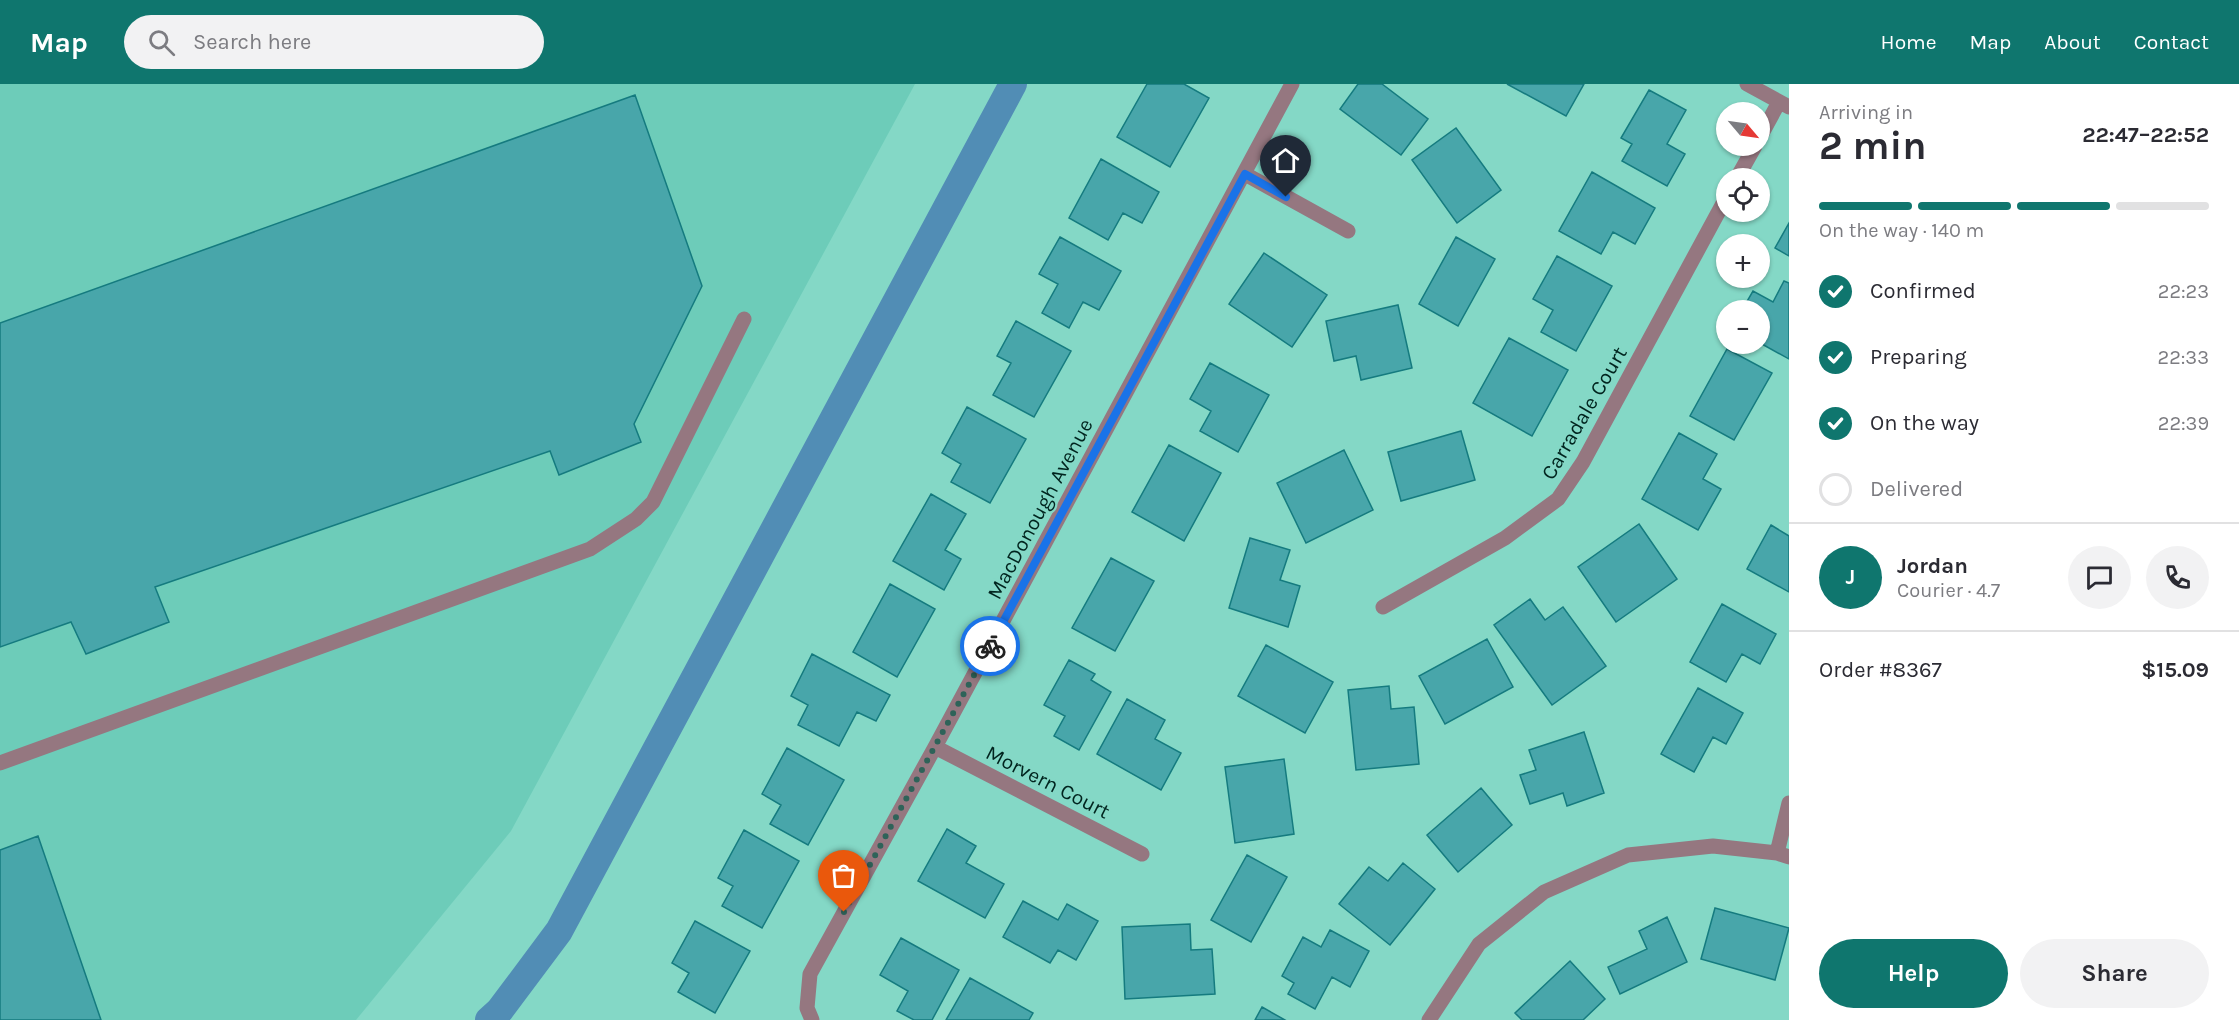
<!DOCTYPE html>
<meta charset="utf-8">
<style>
:root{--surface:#fff;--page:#f2f2f3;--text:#2b2b33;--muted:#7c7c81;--line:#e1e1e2;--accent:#0f766e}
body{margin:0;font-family:Karla,sans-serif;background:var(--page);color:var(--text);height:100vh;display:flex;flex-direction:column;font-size:22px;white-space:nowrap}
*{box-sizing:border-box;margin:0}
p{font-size:20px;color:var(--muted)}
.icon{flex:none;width:33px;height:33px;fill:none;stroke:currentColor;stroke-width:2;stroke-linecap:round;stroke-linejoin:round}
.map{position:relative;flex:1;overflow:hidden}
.sheet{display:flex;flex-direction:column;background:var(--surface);width:450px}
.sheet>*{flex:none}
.needle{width:39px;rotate:119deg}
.controls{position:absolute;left:1716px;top:18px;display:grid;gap:12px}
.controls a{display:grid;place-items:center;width:54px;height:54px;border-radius:50%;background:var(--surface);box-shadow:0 2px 4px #0004;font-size:30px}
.pin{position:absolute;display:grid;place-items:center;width:51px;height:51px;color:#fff;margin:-62px -26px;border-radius:50% 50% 50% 0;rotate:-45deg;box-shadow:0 0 6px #0007}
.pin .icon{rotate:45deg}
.courier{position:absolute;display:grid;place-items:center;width:60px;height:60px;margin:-30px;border:4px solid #1a73e8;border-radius:50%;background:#fff;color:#222;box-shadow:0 2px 8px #0007}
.headline em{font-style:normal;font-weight:700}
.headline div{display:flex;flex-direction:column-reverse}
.headline{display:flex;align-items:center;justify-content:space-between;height:102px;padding:0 30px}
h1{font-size:39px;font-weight:700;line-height:45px}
.bar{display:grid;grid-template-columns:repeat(4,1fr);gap:9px 6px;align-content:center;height:72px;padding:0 30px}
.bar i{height:8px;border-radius:4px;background:var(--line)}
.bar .current{background:var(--accent)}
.bar p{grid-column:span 4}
.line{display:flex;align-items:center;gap:15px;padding:0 30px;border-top:2px solid var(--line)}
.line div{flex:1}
.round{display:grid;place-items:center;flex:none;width:63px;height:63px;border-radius:32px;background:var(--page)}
ol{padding:0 30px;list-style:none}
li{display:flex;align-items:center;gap:18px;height:66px}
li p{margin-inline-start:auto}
li .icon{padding:6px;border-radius:50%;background:var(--accent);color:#fff;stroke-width:4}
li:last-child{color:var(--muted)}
li i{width:33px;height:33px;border:3px solid var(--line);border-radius:50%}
.cta{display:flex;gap:12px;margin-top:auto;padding:12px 30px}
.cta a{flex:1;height:69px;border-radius:36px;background:var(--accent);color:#fff;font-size:24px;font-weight:700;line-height:69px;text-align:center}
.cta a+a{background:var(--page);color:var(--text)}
header{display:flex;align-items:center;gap:36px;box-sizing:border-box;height:84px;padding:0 30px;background:var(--accent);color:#fff}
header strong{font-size:28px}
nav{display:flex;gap:33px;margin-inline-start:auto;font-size:21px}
.search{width:420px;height:54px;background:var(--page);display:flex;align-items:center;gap:15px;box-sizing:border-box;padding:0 21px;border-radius:33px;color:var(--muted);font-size:22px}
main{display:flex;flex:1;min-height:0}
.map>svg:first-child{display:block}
.built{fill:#6dccb9}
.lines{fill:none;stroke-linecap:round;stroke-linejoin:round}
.canal{stroke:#518db5;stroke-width:28}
.building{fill:#48a6aa;stroke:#157b7f;stroke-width:1.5}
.lane{stroke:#957780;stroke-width:15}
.street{stroke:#957780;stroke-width:15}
.done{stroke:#2e6359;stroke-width:6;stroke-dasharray:0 10.8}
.route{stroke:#1a73e8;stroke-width:8}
.labels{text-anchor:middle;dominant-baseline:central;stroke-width:4.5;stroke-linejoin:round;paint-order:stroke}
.street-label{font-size:21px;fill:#00241e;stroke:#84d8c6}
</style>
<header>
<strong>Map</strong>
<div class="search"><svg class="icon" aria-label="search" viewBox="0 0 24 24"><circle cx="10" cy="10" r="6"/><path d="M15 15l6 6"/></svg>Search here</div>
<nav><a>Home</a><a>Map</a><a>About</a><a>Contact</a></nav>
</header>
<main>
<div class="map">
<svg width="1789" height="936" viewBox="0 0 1789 936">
<rect width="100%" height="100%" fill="#84d8c6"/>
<path class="built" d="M 0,0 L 915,0 L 511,747 L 356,936 L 0,936 Z"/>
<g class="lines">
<path class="canal" d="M 489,936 L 500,926 L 559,847 L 1013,0"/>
</g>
<path class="building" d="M 1147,0 L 1184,0 L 1209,14 L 1170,83 L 1117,53 Z
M 1358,0 L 1382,0 L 1428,35 L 1401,71 L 1340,25 Z
M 1507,0 L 1584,0 L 1566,32 Z
M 1649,6 L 1686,26 L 1667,60 L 1685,70 L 1667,102 L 1622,77 L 1632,60 L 1621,54 Z
M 635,11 L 702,202 L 634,340 L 641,358 L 559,391 L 550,367 L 155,503 L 169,538 L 86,570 L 71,538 L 0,563 L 0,239 Z
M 1456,44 L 1501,106 L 1457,139 L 1412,76 Z
M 1101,75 L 1159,108 L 1142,139 L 1123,129 L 1108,156 L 1069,134 Z
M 1592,88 L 1655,124 L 1635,160 L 1613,148 L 1601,170 L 1559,147 Z
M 1789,139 L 1789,172 L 1775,164 Z
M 1060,153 L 1121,187 L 1099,226 L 1083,218 L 1069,244 L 1042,229 L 1058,200 L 1039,190 Z
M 1456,153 L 1495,175 L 1458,242 L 1419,220 Z
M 1264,169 L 1327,211 L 1292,263 L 1229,220 Z
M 1557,172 L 1612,202 L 1576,267 L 1541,248 L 1553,226 L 1533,215 Z
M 1784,197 L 1789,199 L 1789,275 L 1760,259 L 1760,226 L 1742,226 L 1753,207 L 1773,218 Z
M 1398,221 L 1412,284 L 1361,296 L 1356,272 L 1334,277 L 1326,237 Z
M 1016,237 L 1071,267 L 1034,333 L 993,311 L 1011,279 L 997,272 Z
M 1509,254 L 1568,286 L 1532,352 L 1473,319 Z
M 1727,265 L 1772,289 L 1734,356 L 1690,332 Z
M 1210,279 L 1269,311 L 1238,368 L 1200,347 L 1211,327 L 1190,315 Z
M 967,323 L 1026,355 L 990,419 L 951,398 L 961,380 L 942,369 Z
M 1461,347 L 1475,396 L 1401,417 L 1388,368 Z
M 1679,349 L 1717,370 L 1703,395 L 1721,405 L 1698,446 L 1642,415 Z
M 1169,361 L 1221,389 L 1184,457 L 1132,428 Z
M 1344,366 L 1373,426 L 1306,459 L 1277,399 Z
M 931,410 L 966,430 L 945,466 L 961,475 L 944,506 L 893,477 Z
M 1639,440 L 1677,495 L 1616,538 L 1578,483 Z
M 1771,441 L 1789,452 L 1789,508 L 1747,485 Z
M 1250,454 L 1290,466 L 1280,496 L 1300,502 L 1288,543 L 1229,524 Z
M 1111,474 L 1154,497 L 1115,567 L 1072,544 Z
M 890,500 L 935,525 L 897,593 L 853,568 Z
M 1530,515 L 1545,536 L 1563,523 L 1606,582 L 1552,621 L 1494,541 Z
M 1722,520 L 1776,550 L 1760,580 L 1742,570 L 1726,598 L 1690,578 Z
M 1487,555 L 1513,603 L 1445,640 L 1419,592 Z
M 1266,561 L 1333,598 L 1305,649 L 1238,612 Z
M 812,570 L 890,611 L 876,637 L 857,628 L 839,662 L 798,641 L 808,621 L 791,612 Z
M 1069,576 L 1095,590 L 1091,596 L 1111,608 L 1079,666 L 1054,652 L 1065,632 L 1044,621 Z
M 1389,602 L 1391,625 L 1414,623 L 1419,680 L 1356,686 L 1348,606 Z
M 1698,604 L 1743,629 L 1726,660 L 1713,653 L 1694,688 L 1661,670 Z
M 1127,615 L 1165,636 L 1155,655 L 1181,669 L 1161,706 L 1097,670 Z
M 1584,648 L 1604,709 L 1567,722 L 1563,709 L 1530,720 L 1520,691 L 1536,686 L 1529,666 Z
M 787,664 L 844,696 L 808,761 L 770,740 L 781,721 L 762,710 Z
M 1284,675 L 1294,750 L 1235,759 L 1225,683 Z
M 1481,704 L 1512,741 L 1458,788 L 1427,751 Z
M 947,745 L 976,762 L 966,779 L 1004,800 L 985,834 L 918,797 Z
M 744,746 L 799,777 L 762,844 L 722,822 L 733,802 L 718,794 Z
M 38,752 L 101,936 L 0,936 L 0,766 Z
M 1247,771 L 1287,793 L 1251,858 L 1211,836 Z
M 1403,779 L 1435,805 L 1390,861 L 1339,820 L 1369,783 L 1388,797 Z
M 1023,817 L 1058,836 L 1067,820 L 1098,837 L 1076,876 L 1058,866 L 1050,879 L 1003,853 Z
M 1715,824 L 1789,844 L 1775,896 L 1701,875 Z
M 1667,833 L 1687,878 L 1620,910 L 1608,883 L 1647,865 L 1639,847 Z
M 695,837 L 750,867 L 715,929 L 678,908 L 689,889 L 672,879 Z
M 1190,840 L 1191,866 L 1212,865 L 1215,910 L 1125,915 L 1122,843 Z
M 1330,846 L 1369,867 L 1350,903 L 1332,893 L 1315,925 L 1288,910 L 1294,899 L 1282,892 L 1303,853 L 1321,863 Z
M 901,854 L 959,886 L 932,936 L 914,936 L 897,927 L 908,907 L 880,891 Z
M 1570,877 L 1605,915 L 1583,936 L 1522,936 L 1515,929 Z
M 970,894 L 1033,929 L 1029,936 L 946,936 Z
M 1262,923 L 1285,936 L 1255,936 Z"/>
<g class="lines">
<path class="lane" d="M 0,679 L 590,465 L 636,435 L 653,418 L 744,235"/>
<path class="street" d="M 1747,0 L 1789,23
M 1760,53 L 1779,18
M 1245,90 L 1348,147
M 1737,94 L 1755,62
M 1383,523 L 1505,454 L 1558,415 L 1583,378 L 1726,114
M 935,663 L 1142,770
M 1777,769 L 1789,719
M 812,936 L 807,924 L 810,890 L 935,663 L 1292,0
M 1429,936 L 1479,860 L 1544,808 L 1628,771 L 1713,762 L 1777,769 L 1789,773"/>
</g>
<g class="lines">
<path class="done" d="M 844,828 L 990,562"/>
<path class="route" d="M 990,562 L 1245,90 L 1286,113"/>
</g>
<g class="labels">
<g class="street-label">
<text transform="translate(1584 329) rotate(-60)">Carradale Court</text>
<text transform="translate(1040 425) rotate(-62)">MacDonough Avenue</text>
<text transform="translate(1048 698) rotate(27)">Morvern Court</text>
</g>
</g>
</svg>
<div class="controls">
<a><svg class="needle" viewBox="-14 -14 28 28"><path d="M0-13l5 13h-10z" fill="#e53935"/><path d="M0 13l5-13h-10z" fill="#7c7c81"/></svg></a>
<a><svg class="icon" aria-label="locate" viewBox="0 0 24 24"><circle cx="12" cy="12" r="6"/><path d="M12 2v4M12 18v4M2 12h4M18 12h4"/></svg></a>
<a>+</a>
<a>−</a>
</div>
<div class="pin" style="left:844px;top:828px;background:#ea580c"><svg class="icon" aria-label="bag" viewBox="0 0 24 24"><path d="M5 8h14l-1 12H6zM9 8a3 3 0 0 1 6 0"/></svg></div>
<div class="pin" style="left:1286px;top:113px;background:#1f2937"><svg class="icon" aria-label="home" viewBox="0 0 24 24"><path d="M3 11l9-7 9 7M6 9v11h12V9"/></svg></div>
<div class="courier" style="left:990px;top:562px"><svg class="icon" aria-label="bike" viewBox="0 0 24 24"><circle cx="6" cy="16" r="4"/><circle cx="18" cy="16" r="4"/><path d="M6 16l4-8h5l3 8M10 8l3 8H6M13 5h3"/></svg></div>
</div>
<section class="sheet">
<div class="headline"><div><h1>2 min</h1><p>Arriving in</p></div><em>22:47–22:52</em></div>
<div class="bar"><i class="current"></i><i class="current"></i><i class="current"></i><i></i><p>On the way · 140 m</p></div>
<ol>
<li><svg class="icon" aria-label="check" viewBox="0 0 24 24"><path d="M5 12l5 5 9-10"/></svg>Confirmed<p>22:23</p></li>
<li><svg class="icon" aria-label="check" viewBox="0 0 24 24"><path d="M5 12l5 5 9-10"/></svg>Preparing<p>22:33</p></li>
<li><svg class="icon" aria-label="check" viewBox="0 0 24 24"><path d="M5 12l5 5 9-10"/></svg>On the way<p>22:39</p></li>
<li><i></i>Delivered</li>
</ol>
<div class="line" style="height:108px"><b class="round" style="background:var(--accent);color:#fff">J</b><div><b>Jordan</b><p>Courier · 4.7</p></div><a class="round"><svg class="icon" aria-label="chat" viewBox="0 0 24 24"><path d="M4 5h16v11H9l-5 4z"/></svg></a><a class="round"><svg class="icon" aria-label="phone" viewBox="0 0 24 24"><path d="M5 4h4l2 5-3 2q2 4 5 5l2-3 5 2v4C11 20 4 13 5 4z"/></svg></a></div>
<div class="line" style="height:78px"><div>Order #8367</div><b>$15.09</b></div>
<div class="cta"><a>Help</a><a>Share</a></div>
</section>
</main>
